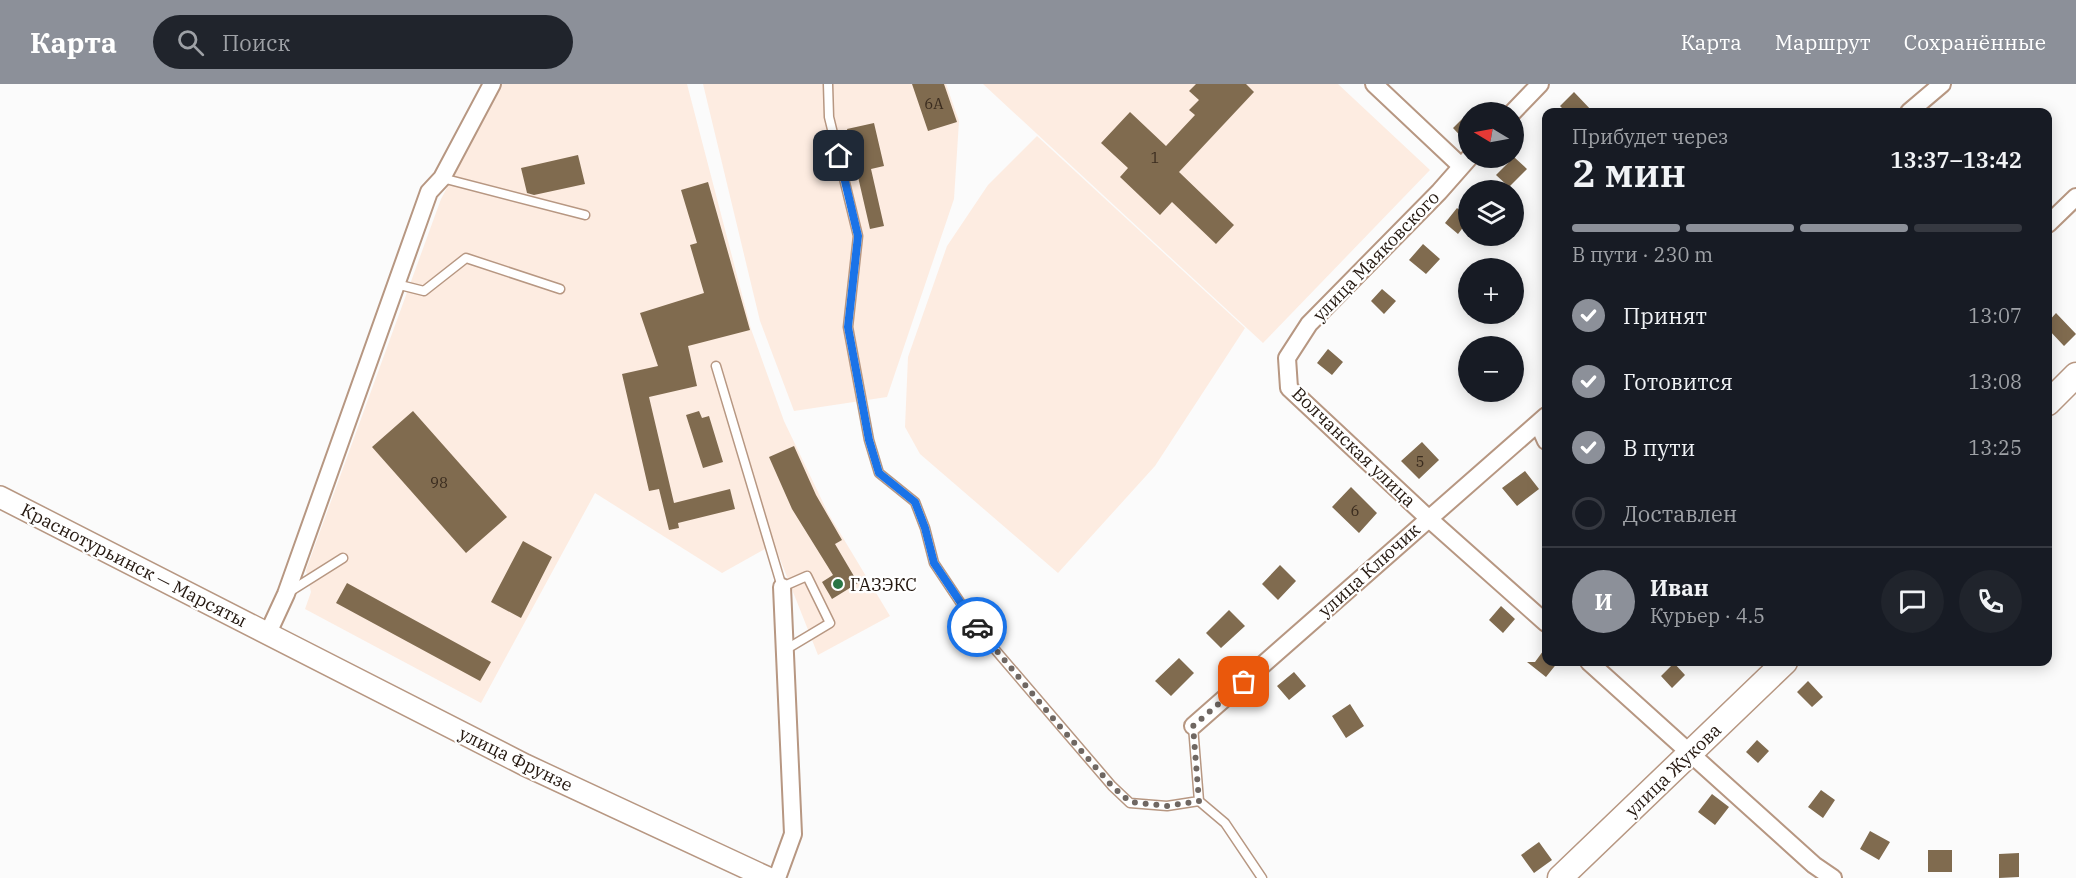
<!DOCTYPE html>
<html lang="ru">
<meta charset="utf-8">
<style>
:root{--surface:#171b24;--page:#20242c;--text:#f1f3f6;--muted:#9ea1a6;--line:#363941;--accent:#8c9099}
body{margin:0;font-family:"IBM Plex Serif",serif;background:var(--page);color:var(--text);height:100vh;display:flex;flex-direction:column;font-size:22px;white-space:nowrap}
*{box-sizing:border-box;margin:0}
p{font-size:20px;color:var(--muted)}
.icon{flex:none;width:33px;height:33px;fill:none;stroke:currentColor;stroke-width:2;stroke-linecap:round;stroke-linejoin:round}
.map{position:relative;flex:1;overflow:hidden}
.side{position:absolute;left:1542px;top:24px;width:510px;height:558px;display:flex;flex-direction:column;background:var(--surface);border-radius:12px;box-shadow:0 3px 15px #0003}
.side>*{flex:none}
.needle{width:39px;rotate:280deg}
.fabs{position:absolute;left:1458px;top:18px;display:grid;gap:12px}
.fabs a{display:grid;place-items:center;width:66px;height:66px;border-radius:50%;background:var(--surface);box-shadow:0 3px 15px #0003;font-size:30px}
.pin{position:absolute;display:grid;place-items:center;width:51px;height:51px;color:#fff;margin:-26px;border-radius:12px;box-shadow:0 3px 9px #0006}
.courier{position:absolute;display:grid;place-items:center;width:60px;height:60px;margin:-30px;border:4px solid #1a73e8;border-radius:50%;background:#fff;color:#222;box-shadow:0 2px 8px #0007}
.headline em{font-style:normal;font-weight:600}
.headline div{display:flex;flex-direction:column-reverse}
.headline{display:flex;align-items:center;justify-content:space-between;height:102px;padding:0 30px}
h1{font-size:39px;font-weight:600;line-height:45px}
.bar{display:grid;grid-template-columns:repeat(4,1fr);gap:9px 6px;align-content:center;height:72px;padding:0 30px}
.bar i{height:8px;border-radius:4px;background:var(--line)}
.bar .current{background:var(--accent)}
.bar p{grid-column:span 4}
.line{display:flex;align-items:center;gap:15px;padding:0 30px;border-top:2px solid var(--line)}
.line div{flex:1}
.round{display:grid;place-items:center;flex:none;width:63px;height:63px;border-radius:32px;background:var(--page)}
ol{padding:0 30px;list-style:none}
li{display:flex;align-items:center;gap:18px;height:66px}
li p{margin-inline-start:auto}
li .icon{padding:6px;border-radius:50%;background:var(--accent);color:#fff;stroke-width:4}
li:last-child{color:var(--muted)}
li i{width:33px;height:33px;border:3px solid var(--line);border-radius:50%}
header{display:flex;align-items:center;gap:36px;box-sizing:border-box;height:84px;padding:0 30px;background:var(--accent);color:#fff}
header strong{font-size:28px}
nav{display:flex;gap:33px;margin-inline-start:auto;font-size:21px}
.search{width:420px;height:54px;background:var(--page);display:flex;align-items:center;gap:15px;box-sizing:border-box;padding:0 21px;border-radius:33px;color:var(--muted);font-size:22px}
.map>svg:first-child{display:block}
.built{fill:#fdece1}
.building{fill:#806b4f}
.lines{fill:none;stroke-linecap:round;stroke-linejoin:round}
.service-casing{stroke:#b79782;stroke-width:11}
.minor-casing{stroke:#b79782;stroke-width:20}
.tertiary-casing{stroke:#b79782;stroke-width:24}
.secondary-casing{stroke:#b79782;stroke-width:27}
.service{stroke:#fff;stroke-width:8}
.minor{stroke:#fff;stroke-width:16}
.tertiary{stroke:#fff;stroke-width:21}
.secondary{stroke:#fff;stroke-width:24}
.done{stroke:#6f6762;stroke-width:6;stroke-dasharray:0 10.8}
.route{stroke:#1a73e8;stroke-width:8}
.poi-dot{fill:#297645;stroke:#fff;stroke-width:2}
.labels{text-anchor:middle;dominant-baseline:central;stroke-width:4.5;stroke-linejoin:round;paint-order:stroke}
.number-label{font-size:15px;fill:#3a2c1f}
.street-label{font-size:18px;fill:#23170f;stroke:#fff}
.poi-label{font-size:18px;fill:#23170f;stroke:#fff;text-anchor:start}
</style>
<header>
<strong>Карта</strong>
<div class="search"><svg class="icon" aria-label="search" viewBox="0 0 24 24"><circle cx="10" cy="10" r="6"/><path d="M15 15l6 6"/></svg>Поиск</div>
<nav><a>Карта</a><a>Маршрут</a><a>Сохранённые</a></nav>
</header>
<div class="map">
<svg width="2076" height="794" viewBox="0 0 2076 794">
<rect width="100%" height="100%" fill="#fbfbfb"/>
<path class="built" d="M 502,0 L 687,0 L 751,245 L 784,337 L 828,429 L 890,532 L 818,571 L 774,460 L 722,489 L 595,409 L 481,619 L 305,525 L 311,508 L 306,486 L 441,115 Z
M 703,0 L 946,0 L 959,37 L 954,115 L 887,313 L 794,327 L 760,237 Z
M 983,0 L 1338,0 L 1430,86 L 1263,259 Z
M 1037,52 L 1245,244 L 1155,382 L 1058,489 L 920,370 L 905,343 L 908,273 L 947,162 L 988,101 Z"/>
<path class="building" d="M 912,0 L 944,0 L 957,38 L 928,47 Z
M 1196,0 L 1246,0 L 1254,8 L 1179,88 L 1234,141 L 1216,160 L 1172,118 L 1160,131 L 1120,93 L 1128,84 L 1101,59 L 1130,28 L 1166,62 L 1195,31 L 1189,26 L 1199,16 L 1189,7 Z
M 1574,8 L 1593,28 L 1566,28 L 1560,22 Z
M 1468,29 L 1468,60 L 1453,44 Z
M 874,39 L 884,82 L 871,85 L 884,142 L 870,145 L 847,45 Z
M 578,71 L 585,100 L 534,111 L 527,109 L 521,84 Z
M 1514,73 L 1527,85 L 1509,103 L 1496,91 Z
M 708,98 L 750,246 L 688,262 L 697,302 L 649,313 L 674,419 L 730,405 L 735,425 L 678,439 L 679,444 L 669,446 L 659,405 L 649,407 L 622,290 L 658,282 L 640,229 L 704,209 L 690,161 L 697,159 L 681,106 Z
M 1457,124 L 1468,133 L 1468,137 L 1458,150 L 1445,139 Z
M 1423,160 L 1440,175 L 1426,190 L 1409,176 Z
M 1382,205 L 1396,217 L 1384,230 L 1371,217 Z
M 2056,229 L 2076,250 L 2064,262 L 2048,245 L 2048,238 Z
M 1328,265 L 1343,278 L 1332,291 L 1317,279 Z
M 413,327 L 507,433 L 466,469 L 372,363 Z
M 699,327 L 702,334 L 709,332 L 723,378 L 703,384 L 686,331 Z
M 1422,358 L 1439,376 L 1419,395 L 1401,377 Z
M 794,362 L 816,411 L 842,456 L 835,460 L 858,499 L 832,515 L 822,498 L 833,491 L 792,425 L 769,373 Z
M 1525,387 L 1539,405 L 1517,422 L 1502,404 Z
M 1351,403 L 1377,429 L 1359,449 L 1332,423 Z
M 523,457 L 552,473 L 521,534 L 491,518 Z
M 1280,481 L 1296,497 L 1278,516 L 1262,500 Z
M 347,499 L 491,578 L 480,597 L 336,519 Z
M 1501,522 L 1515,535 L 1503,549 L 1489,536 Z
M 1229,526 L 1245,542 L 1221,564 L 1206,549 Z
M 1546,563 L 1546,578 L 1558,578 L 1546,593 L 1527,578 L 1535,578 Z
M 1179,574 L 1194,589 L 1171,612 L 1155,597 Z
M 1674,579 L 1685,591 L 1672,604 L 1661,592 Z
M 1294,588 L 1306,602 L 1289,616 L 1277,602 Z
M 1808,597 L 1823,613 L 1812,623 L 1797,608 Z
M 1350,620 L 1364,642 L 1346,654 L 1332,632 Z
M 1757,656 L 1769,667 L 1758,679 L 1746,668 Z
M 1821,706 L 1835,716 L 1823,734 L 1808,723 Z
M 1712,710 L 1729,723 L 1715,741 L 1698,728 Z
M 1870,747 L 1890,758 L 1879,776 L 1860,765 Z
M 1539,758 L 1552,776 L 1534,789 L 1521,771 Z
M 1928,766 L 1952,766 L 1952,788 L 1928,788 Z
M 2019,769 L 2019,793 L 1999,794 L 1999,770 Z"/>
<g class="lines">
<g class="service-casing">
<path id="service" d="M 828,0 L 829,33 L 858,152 L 848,243 L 869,356 L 879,389 L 915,418 L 925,444 L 934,479 L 980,548 L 1112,702 L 1130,719 L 1167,722 L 1199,717
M 442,94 L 585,131
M 396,200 L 424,207 L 466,174 L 560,205
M 716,282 L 782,503 L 807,492 L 830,539 L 785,566
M 289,508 L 343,474
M 1193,642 L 1199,717 L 1225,739 L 1262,794"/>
</g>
<g class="minor-casing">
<path id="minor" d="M 1374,0 L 1461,82
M 1513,28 L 1540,0
M 1909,28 L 1942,0
M 1469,74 L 1439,108 L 1309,240 L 1287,274 L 1289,304 L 1428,434 L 1546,539
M 2048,140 L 2076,113
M 1538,339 L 1546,357
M 268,549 L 286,510 L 429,108 L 442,94 L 492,0
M 1589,578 L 1814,781 L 1833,794
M 1193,642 L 1546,332
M 777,794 L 793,750 L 782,503"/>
</g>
<g class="tertiary-casing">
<path id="tertiary" d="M 0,413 L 525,681 L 768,794"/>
</g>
<g class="secondary-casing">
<path id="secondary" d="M 2048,319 L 2076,291
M 1560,794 L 1785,578"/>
</g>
<use href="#service" class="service"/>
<use href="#minor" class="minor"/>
<use href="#tertiary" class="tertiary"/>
<use href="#secondary" class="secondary"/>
</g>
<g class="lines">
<path class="done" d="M 977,543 L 1056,638 L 1112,702 L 1130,718 L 1167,722 L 1199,717 L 1193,642 L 1244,598"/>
<path class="route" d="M 839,72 L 858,152 L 848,243 L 869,356 L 879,389 L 915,418 L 925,444 L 934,479 L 977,543"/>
</g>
<circle class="poi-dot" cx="838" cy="500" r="6"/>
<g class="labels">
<g class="number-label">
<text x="934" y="19">6А</text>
<text x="1155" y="73">1</text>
<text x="1420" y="377">5</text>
<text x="439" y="398">98</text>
<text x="1355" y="426">6</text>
</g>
<g class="street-label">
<text transform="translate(1376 172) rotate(-46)">улица Маяковского</text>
<text transform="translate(1354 363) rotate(44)">Волчанская улица</text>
<text transform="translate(134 481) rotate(27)">Краснотурьинск — Марсяты</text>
<text transform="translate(1369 486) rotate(-42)">улица Ключик</text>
<text transform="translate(516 675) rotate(26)">улица Фрунзе</text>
<text transform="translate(1673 686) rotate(-44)">улица Жукова</text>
</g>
<g class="poi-label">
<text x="850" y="500">ГАЗЭКС</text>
</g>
</g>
</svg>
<div class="fabs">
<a><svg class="needle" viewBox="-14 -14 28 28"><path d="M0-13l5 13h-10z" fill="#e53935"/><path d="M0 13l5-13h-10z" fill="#9ea1a6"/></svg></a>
<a><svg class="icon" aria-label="layers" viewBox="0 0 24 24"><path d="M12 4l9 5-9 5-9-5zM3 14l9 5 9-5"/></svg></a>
<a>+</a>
<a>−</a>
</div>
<div class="pin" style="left:1244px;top:598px;background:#ea580c"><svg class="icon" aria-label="bag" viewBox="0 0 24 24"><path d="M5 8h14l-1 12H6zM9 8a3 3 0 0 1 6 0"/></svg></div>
<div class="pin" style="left:839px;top:72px;background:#1f2937"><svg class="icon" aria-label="home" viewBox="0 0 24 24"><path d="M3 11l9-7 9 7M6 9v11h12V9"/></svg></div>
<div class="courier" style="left:977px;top:543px"><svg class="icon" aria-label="car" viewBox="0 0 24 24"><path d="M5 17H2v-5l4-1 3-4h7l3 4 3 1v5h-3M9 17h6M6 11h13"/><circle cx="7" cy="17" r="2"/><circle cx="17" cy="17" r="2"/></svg></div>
<section class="side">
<div class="headline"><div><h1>2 мин</h1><p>Прибудет через</p></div><em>13:37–13:42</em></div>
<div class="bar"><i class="current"></i><i class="current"></i><i class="current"></i><i></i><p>В пути · 230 m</p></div>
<ol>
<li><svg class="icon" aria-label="check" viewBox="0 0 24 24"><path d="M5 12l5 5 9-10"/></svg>Принят<p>13:07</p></li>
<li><svg class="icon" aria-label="check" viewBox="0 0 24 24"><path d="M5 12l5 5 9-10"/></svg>Готовится<p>13:08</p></li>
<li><svg class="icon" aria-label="check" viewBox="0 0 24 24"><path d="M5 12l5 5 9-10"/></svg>В пути<p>13:25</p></li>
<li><i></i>Доставлен</li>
</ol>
<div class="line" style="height:108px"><b class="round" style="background:var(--accent);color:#fff">И</b><div><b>Иван</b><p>Курьер · 4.5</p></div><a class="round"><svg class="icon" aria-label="chat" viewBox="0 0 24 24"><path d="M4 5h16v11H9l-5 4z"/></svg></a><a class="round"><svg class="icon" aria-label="phone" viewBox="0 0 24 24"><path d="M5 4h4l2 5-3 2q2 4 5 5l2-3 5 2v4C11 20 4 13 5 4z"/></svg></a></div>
</section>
</div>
